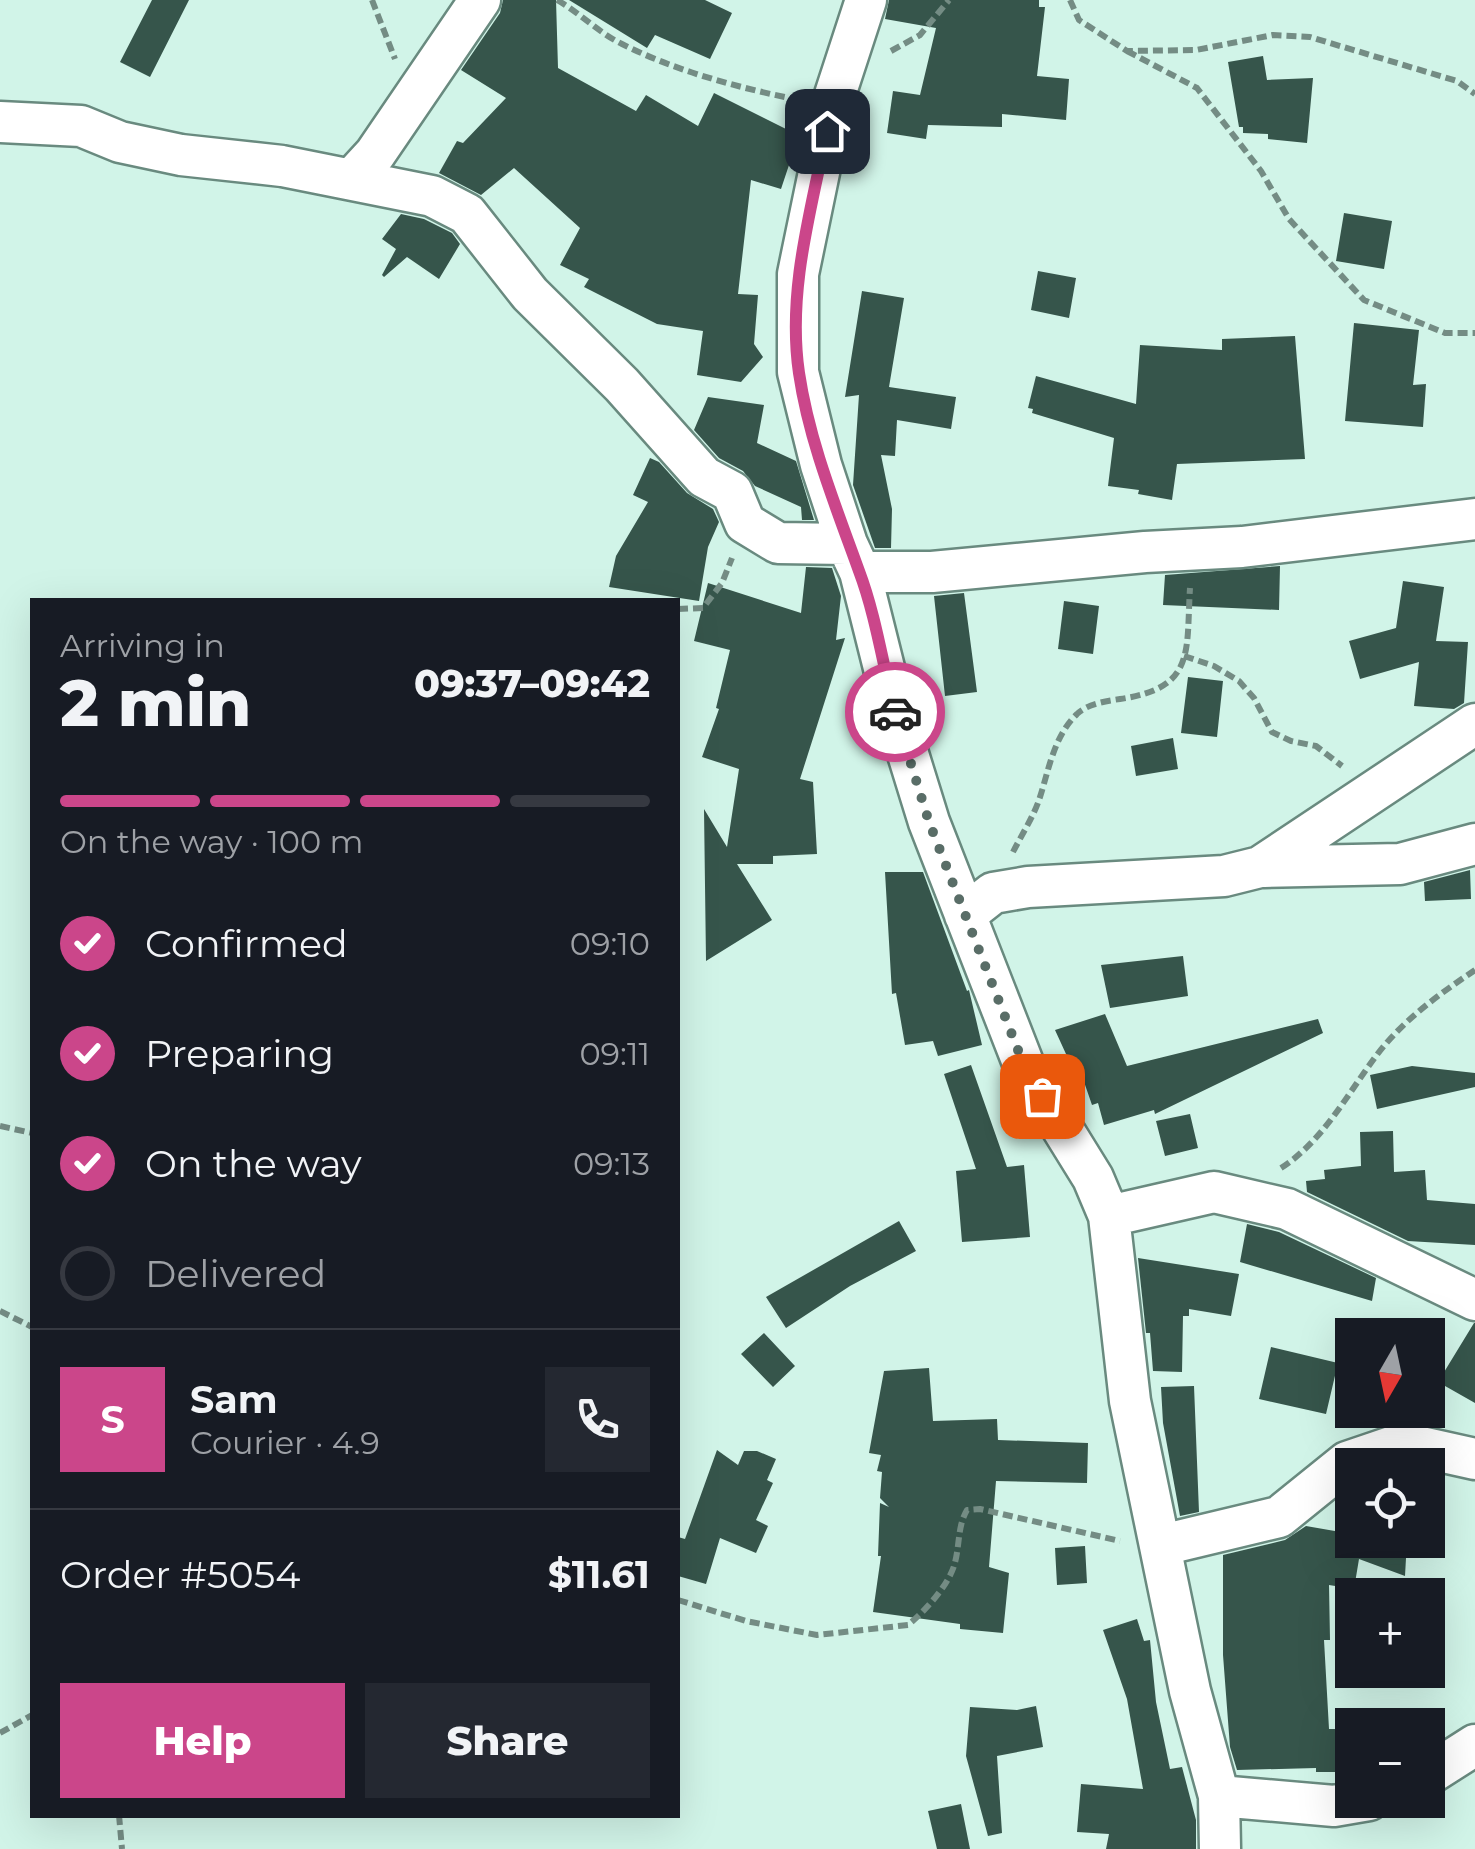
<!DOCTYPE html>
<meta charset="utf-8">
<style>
:root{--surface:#171b24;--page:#242831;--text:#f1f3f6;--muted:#9ea1a6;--line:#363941;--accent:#cb468a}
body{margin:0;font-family:Montserrat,sans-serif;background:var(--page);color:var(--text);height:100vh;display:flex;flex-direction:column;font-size:38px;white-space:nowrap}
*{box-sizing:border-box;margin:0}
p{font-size:32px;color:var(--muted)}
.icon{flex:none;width:55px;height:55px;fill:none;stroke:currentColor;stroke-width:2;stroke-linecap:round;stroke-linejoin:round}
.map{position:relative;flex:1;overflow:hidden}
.side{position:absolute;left:30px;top:598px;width:650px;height:1220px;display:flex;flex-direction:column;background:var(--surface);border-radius:0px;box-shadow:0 10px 40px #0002}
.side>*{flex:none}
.needle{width:65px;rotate:189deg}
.fabs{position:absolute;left:1335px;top:1318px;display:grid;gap:20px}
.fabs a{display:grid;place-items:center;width:110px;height:110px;border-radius:0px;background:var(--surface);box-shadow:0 10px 40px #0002;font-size:50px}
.pin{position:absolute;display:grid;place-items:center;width:85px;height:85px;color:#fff;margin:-42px;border-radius:20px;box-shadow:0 5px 15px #0006}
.courier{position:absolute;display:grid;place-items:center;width:100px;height:100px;margin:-50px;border:8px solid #cb468a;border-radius:50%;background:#fff;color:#222;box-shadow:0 2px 12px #0007}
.headline em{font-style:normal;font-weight:800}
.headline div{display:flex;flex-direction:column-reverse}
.headline{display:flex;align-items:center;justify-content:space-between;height:170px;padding:0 30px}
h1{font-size:65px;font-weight:800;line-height:75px}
.bar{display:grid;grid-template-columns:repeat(4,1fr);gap:15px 10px;align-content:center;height:120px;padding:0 30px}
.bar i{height:12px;border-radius:8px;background:var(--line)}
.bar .active{background:var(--accent)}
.bar p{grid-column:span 4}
.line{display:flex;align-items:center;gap:25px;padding:0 30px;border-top:2px solid var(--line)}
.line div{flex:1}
.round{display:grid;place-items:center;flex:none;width:105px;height:105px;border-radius:0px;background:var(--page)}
ol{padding:0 30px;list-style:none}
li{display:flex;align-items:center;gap:30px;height:110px}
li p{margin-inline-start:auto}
li .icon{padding:10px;border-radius:50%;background:var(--accent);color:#fff;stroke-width:4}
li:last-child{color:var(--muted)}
li i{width:55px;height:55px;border:5px solid var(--line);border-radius:50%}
.action{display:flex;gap:20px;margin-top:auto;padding:20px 30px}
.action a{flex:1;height:115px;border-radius:0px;background:var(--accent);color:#fff;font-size:40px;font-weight:800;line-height:115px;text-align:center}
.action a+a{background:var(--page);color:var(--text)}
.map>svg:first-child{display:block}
.building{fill:#36554b}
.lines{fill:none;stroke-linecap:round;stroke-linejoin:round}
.minor-casing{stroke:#698a7f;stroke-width:45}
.path{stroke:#748c84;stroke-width:6;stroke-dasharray:10 5;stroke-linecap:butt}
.minor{stroke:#fff;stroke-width:40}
.done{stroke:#596d67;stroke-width:10;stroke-dasharray:0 18}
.route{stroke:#cb468a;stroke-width:12}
</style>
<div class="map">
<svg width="1475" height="1849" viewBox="0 0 1475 1849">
<rect width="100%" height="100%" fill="#d1f4e8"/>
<path class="building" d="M 152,0 L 189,0 L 150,77 L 120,62 Z
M 503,0 L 556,0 L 558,68 L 636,111 L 646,95 L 698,126 L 714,93 L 790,131 L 789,135 L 798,138 L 781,189 L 751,180 L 738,294 L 758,295 L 754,344 L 763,357 L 741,382 L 697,375 L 703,331 L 657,324 L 584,287 L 589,279 L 560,265 L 580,228 L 514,168 L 481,195 L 439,173 L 457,141 L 463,143 L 506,98 L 461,70 L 500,13 Z
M 569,0 L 705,0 L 732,13 L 710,59 L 655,35 L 647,48 Z
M 889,0 L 1039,0 L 1039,7 L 1045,7 L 1037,76 L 1069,79 L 1066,120 L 1002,114 L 1002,127 L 928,125 L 926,139 L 887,133 L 893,91 L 920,95 L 936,28 L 885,19 Z
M 1263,56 L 1267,80 L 1313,78 L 1307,143 L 1268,139 L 1268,134 L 1243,133 L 1243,127 L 1239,127 L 1228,62 Z
M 1344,213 L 1392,221 L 1384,269 L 1336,261 Z
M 401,214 L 424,219 L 452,233 L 460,244 L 439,279 L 407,257 L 384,277 L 382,275 L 396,249 L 382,239 Z
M 1038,271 L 1076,278 L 1069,318 L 1031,310 Z
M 862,291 L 904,298 L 889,387 L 956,397 L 951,429 L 897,420 L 895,456 L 881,455 L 892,509 L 891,548 L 875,548 L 853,485 L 859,395 L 845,397 Z
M 1354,323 L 1419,330 L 1413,385 L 1426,384 L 1423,427 L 1345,421 Z
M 1295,336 L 1305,459 L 1177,464 L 1172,500 L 1138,494 L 1139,490 L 1108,486 L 1114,438 L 1032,413 L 1033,409 L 1028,408 L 1036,376 L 1136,404 L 1140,345 L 1222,350 L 1222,339 Z
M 708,397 L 764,405 L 757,443 L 796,461 L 814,520 L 802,520 L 801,507 L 755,486 L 743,471 L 719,458 L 694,430 Z
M 650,458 L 659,462 L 687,493 L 713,509 L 719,522 L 708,547 L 699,601 L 609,587 L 616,556 L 648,502 L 633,495 Z
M 1280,566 L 1279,610 L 1163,605 L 1165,575 Z
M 806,567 L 832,568 L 841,596 L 836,640 L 845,638 L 800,779 L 813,782 L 817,854 L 773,856 L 773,864 L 737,864 L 772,920 L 706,961 L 704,809 L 727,847 L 739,769 L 702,757 L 719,709 L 716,708 L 730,650 L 694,641 L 708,583 L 801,613 Z
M 1403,581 L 1444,587 L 1436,641 L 1468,642 L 1464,703 L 1454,709 L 1414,706 L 1419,662 L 1360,679 L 1349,641 L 1396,628 Z
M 964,593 L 977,692 L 945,696 L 934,596 Z
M 1064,601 L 1099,606 L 1093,654 L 1058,649 Z
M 1188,677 L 1223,681 L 1217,737 L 1181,733 Z
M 1173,738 L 1178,769 L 1136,776 L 1131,746 Z
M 1470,870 L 1471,899 L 1425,901 L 1424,882 Z
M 885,872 L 923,872 L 967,991 L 969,990 L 982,1045 L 938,1056 L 933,1041 L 905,1045 L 896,993 L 892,994 Z
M 1183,956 L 1188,996 L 1110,1008 L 1101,965 Z
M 1105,1014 L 1127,1066 L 1318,1019 L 1323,1033 L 1155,1114 L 1154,1110 L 1104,1125 L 1098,1103 L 1092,1105 L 1082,1076 L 1077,1078 L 1055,1030 Z
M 971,1065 L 1007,1167 L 1024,1165 L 1030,1237 L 962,1242 L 956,1171 L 976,1169 L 944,1074 Z
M 1412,1066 L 1475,1073 L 1475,1087 L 1377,1109 L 1370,1075 Z
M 1190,1114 L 1198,1148 L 1165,1156 L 1156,1121 Z
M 1393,1131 L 1394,1172 L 1425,1170 L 1427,1200 L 1475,1204 L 1475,1245 L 1408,1241 L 1307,1192 L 1306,1181 L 1325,1179 L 1324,1170 L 1361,1166 L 1360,1132 Z
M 899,1221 L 916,1251 L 850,1286 L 786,1328 L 766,1297 Z
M 1247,1224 L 1279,1232 L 1376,1278 L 1372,1301 L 1240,1262 Z
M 1138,1258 L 1239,1274 L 1231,1316 L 1189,1309 L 1189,1316 L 1183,1316 L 1182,1372 L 1153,1371 L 1150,1333 L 1146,1333 Z
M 1474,1323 L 1475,1323 L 1475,1403 L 1438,1382 Z
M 764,1333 L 795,1366 L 773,1387 L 741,1354 Z
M 1271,1347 L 1338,1363 L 1326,1414 L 1259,1399 Z
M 929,1368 L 933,1421 L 997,1419 L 998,1440 L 1088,1443 L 1087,1483 L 996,1481 L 989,1567 L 1009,1573 L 1003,1633 L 960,1629 L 960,1624 L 873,1612 L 881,1556 L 878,1556 L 880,1503 L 889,1507 L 880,1498 L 882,1472 L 877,1471 L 881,1455 L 869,1453 L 884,1371 Z
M 1194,1386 L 1199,1512 L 1180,1516 L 1163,1423 L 1161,1387 Z
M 717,1450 L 738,1465 L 744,1451 L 757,1451 L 776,1459 L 767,1480 L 773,1483 L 756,1520 L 768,1526 L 756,1553 L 720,1538 L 706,1584 L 678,1576 L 678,1537 L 685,1539 Z
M 1306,1526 L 1352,1534 L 1352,1540 L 1407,1540 L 1405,1576 L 1359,1559 L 1354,1589 L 1329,1585 L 1330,1640 L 1324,1640 L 1329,1729 L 1352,1729 L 1352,1772 L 1316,1772 L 1316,1768 L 1237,1770 L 1230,1747 L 1223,1655 L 1223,1555 L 1285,1540 Z
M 1085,1546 L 1087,1583 L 1057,1585 L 1055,1548 Z
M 1137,1619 L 1144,1641 L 1150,1640 L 1156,1702 L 1170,1769 L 1182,1767 L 1196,1820 L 1196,1849 L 1106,1849 L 1109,1834 L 1077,1832 L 1081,1784 L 1143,1789 L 1127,1699 L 1103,1630 Z
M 1036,1706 L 1043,1747 L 997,1756 L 1002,1833 L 988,1836 L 966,1756 L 970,1707 L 1017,1710 Z
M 961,1804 L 970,1849 L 937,1849 L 928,1811 Z"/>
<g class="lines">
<g class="minor-casing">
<path id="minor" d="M 866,0 L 835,95 L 798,274 L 798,372 L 821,465 L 847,544 L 860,572 L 895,712 L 929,822 L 1025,1068 L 1093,1178 L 1109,1216 L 1130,1401 L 1190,1691 L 1219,1796 L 1220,1849
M 0,122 L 81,126 L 120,142 L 181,155 L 282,166 L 432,196 L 467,214 L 530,294 L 622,385 L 704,477 L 732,492 L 745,523 L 778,543 L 847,544
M 352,179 L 375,154 L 480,0
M 860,572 L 932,572 L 1145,552 L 1242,547 L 1475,519
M 1264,867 L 1400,864 L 1475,844
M 965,915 L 993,893 L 1028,887 L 1224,876 L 1260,867 L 1475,724
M 1109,1216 L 1214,1192 L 1287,1209 L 1475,1300
M 1162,1545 L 1279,1517 L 1347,1462 L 1403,1443 L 1475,1459
M 1428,1775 L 1475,1745
M 1219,1796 L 1334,1806 L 1369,1800"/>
</g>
<path class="path" d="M 372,0 L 395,59
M 557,0 C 580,13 599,33 622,44 C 676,71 736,87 794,99
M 1070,0 L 1079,20 L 1127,51 L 1196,50 L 1273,35 L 1310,37 L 1457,81 L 1475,94
M 891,51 L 920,35 L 949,0
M 1127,51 L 1197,88 L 1261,171 L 1289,219 L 1364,300 L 1445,333 L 1475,333
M 678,609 L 703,608 L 722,583 L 732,558
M 1184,656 L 1214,666 L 1239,681 L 1254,698 L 1272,732 L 1291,741 L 1316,746 L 1342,766
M 1013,852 C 1022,834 1034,816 1040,797 C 1049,769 1054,736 1077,714 C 1087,704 1106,701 1120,699 C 1196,688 1186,652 1190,588
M 0,1126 L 32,1133
M 1281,1168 C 1322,1142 1347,1095 1376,1056 C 1403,1020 1438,995 1475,970
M 0,1311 L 32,1327
M 678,1600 L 746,1621 L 817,1635 L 908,1625 C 925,1611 947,1587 954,1566 C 960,1547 957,1527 967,1510 L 980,1509 L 1120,1541
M 0,1733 L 32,1715
M 119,1815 L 122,1849"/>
<use href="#minor" class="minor"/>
</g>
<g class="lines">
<path class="done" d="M 895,712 L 929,822 L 1025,1068 L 1042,1096"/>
<path class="route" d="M 827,131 C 811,210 787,292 799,373 C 809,441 836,507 859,571 C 876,616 883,666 895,712"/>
</g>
</svg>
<div class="fabs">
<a><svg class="needle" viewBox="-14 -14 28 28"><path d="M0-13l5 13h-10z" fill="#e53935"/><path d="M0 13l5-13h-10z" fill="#9ea1a6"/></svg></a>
<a><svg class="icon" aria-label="locate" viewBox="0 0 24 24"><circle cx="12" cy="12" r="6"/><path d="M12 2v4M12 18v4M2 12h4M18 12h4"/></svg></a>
<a>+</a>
<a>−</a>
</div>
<div class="pin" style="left:1042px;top:1096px;background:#ea580c"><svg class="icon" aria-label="bag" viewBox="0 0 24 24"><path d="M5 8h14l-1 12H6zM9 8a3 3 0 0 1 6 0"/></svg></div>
<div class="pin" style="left:827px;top:131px;background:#1f2937"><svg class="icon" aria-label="home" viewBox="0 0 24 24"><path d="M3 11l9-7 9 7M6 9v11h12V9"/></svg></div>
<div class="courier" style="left:895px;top:712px"><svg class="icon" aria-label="car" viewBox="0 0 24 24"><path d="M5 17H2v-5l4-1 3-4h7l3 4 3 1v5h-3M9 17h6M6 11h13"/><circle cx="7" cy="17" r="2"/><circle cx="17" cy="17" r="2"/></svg></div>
<section class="side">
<div class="headline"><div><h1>2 min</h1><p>Arriving in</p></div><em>09:37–09:42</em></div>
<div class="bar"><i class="active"></i><i class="active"></i><i class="active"></i><i></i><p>On the way · 100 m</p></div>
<ol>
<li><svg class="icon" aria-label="check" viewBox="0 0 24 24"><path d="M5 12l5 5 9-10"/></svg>Confirmed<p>09:10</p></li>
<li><svg class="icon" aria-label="check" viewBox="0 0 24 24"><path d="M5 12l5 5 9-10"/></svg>Preparing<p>09:11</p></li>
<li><svg class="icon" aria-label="check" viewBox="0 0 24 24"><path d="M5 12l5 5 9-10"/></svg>On the way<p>09:13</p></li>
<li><i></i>Delivered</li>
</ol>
<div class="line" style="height:180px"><b class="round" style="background:var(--accent);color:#fff">S</b><div><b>Sam</b><p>Courier · 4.9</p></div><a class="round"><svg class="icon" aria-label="phone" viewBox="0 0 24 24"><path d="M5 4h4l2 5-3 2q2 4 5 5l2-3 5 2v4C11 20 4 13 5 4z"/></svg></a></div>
<div class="line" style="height:130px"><div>Order #5054</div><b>$11.61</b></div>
<div class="action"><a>Help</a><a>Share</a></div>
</section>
</div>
